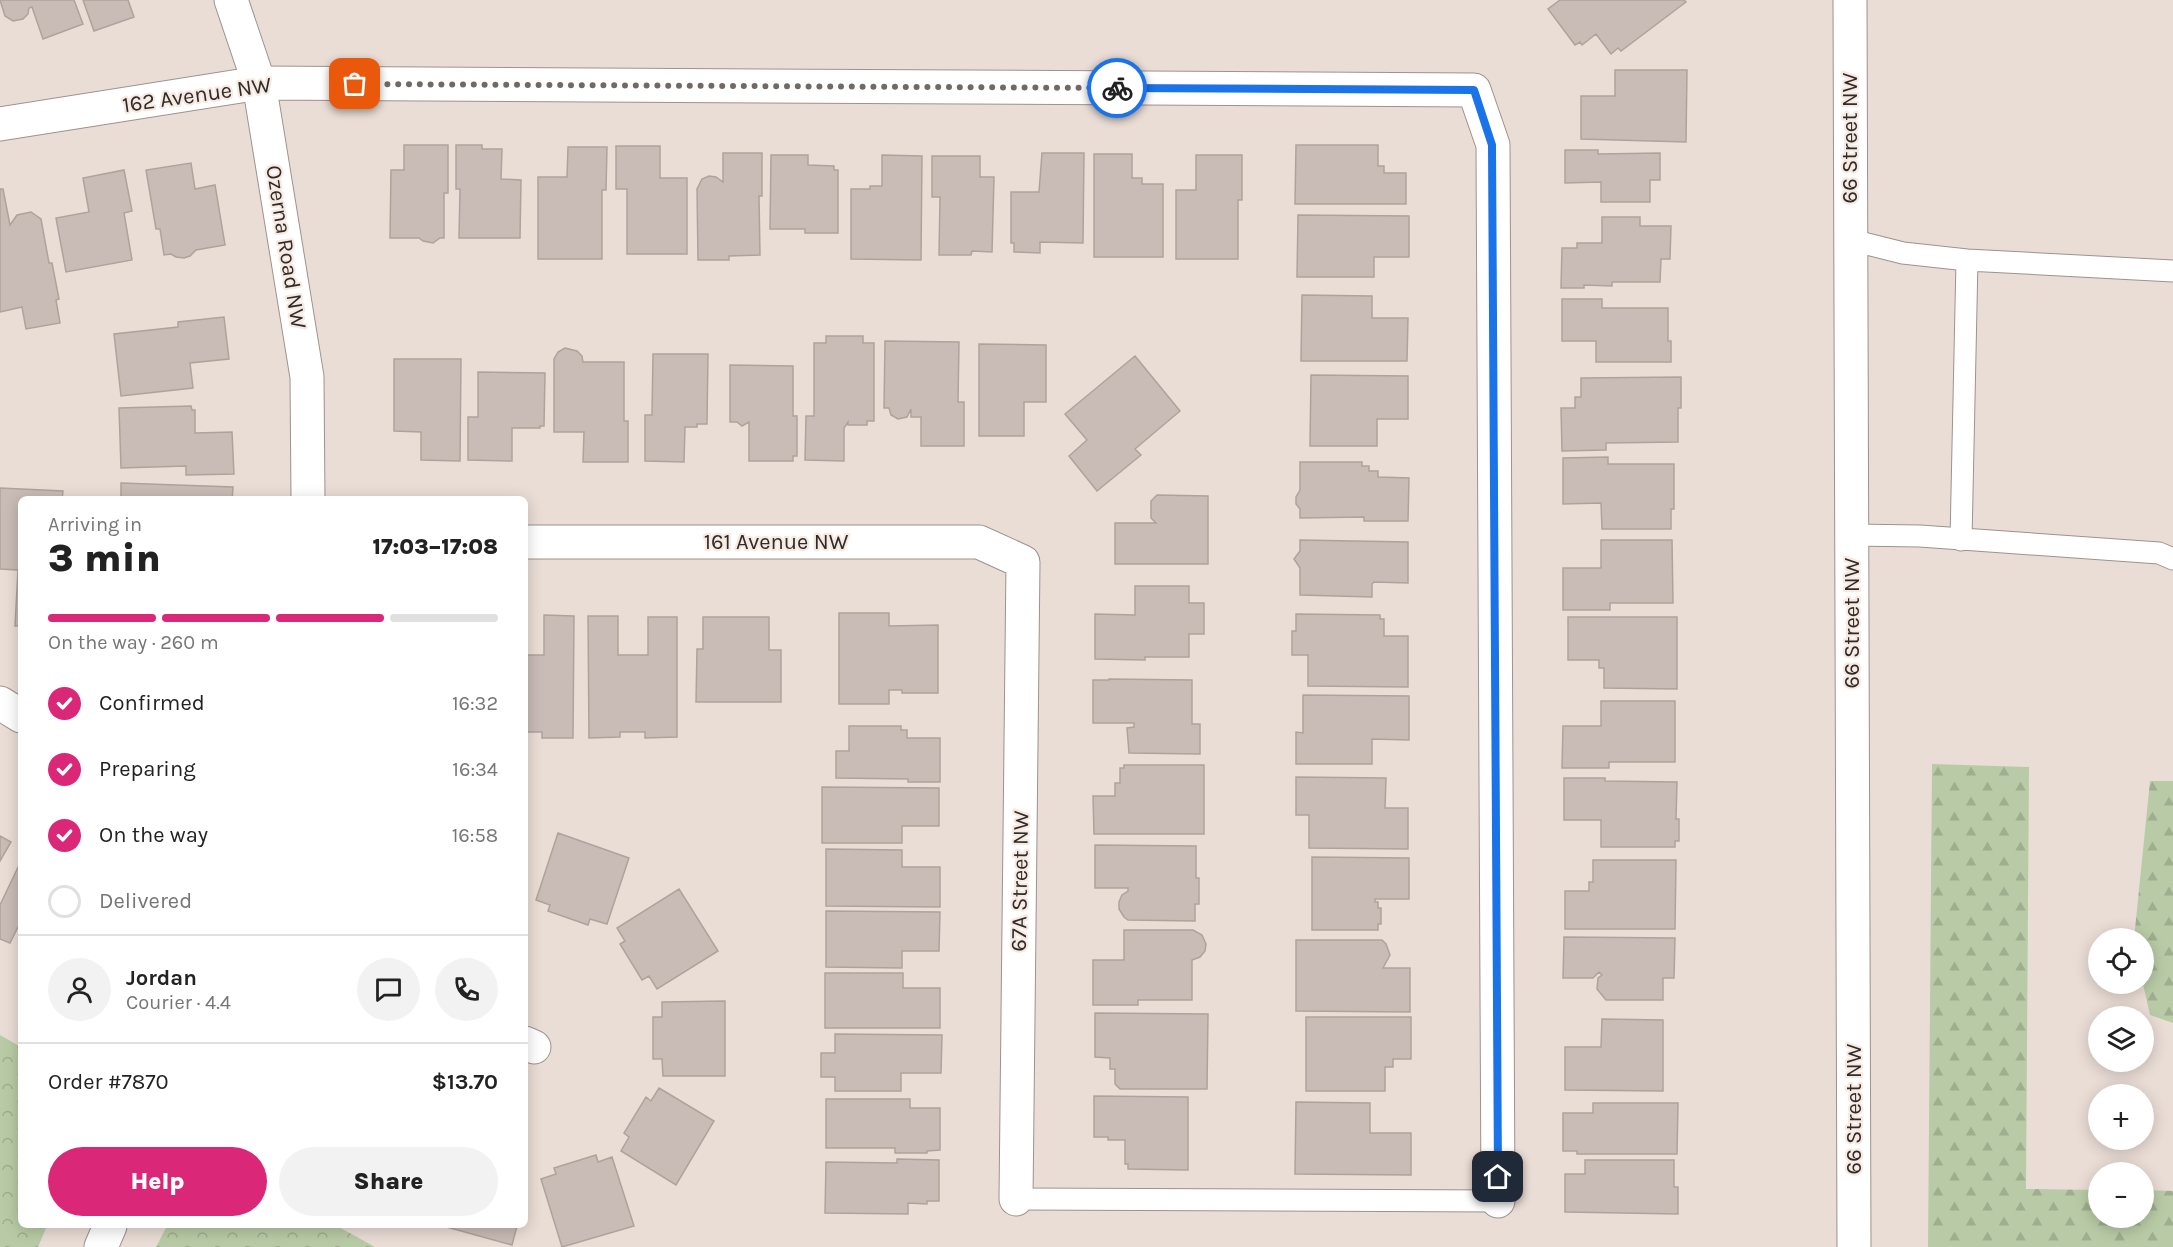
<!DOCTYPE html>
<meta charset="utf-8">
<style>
:root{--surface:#fff;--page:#f2f2f2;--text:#222;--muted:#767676;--line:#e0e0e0;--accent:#db2777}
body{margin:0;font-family:Karla,sans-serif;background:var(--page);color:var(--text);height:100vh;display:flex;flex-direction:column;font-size:22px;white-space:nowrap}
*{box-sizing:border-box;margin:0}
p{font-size:20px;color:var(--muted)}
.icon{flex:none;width:33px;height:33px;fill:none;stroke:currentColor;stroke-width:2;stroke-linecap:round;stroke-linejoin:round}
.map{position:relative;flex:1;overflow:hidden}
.sheet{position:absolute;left:18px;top:496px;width:510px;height:732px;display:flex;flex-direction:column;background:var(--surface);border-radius:9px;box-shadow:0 3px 15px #0003}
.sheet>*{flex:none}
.controls{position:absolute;left:2088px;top:928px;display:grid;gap:12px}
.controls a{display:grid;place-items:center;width:66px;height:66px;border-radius:50%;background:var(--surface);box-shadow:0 3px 15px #0003;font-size:30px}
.pin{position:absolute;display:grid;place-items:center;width:51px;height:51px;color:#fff;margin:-26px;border-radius:12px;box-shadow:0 3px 9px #0006}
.courier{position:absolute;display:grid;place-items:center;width:60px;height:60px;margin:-30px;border:4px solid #1a73e8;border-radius:50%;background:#fff;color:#222;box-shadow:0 2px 8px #0007}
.head em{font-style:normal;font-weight:800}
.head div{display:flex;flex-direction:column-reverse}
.head{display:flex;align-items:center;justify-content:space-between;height:102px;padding:0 30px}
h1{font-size:39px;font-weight:800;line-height:45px}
.bar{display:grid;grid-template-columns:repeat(4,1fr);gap:9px 6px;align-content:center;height:72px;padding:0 30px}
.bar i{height:8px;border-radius:4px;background:var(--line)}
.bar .active{background:var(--accent)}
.bar p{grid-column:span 4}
.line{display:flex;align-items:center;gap:15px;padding:0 30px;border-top:2px solid var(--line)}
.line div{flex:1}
.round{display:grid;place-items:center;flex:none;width:63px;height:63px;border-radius:32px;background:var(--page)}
ol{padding:0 30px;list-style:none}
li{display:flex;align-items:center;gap:18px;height:66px}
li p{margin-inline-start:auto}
li .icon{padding:6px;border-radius:50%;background:var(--accent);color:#fff;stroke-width:4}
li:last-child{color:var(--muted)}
li i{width:33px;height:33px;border:3px solid var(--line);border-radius:50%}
.cta{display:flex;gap:12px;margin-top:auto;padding:12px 30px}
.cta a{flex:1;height:69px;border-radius:36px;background:var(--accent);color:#fff;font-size:24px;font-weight:800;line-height:69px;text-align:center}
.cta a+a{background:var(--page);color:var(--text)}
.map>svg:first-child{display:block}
.forest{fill:url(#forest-firs)}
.park{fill:url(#park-crowns)}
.building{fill:#c9bcb6;stroke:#afa29c;stroke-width:1.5}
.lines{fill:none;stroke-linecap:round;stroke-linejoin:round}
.service-casing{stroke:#9e928c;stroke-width:23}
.minor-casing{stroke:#9e928c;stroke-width:35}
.tertiary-casing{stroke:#9e928c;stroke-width:35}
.secondary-casing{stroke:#9e928c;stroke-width:35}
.service{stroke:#fff;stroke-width:21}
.minor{stroke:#fff;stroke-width:33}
.tertiary{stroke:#fff;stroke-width:33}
.secondary{stroke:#fff;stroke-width:33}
.done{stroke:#716965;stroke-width:6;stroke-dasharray:0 10.8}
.route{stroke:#1a73e8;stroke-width:8}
.labels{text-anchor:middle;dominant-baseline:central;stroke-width:4.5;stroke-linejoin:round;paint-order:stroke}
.street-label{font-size:22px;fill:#302b28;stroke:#f7eae3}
</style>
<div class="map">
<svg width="2173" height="1247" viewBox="0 0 2173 1247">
<defs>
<pattern id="forest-firs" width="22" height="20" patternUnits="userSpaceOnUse" patternTransform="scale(1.5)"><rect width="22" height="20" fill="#b9cba6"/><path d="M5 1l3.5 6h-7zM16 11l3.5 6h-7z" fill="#9fae8f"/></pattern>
<pattern id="park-crowns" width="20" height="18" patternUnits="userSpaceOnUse" patternTransform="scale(1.5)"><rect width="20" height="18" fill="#b9cba6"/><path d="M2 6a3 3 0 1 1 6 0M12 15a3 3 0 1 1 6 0" fill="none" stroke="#9fae8f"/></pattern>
</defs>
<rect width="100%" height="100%" fill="#eaddd6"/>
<path class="forest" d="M 1932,764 L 2029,767 L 2026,1189 L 2098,1190 L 2098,1218 L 2144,1218 L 2144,1190 L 2173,1191 L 2173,1247 L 1928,1247 Z
M 2150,781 L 2173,781 L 2173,1023 L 2150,1015 L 2143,984 L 2144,939 L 2134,939 Z"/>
<path class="park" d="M 0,1035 L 21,1047 L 21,1226 L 47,1226 L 38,1247 L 0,1247 Z
M 167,1226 L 337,1226 L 375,1247 L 156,1247 Z"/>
<path class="building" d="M 0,0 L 74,0 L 83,24 L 43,39 L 32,7 L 29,8 L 28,14 L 23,19 L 13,21 L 5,16 Z
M 83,0 L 128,0 L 134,17 L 94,31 Z
M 1560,0 L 1684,0 L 1686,2 L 1621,51 L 1618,48 L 1611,54 L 1596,34 L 1582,45 L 1580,42 L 1575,45 L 1548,9 Z
M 1615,70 L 1687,70 L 1686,142 L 1581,139 L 1581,96 L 1615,96 Z
M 404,145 L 448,145 L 448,193 L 444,193 L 444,238 L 440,238 L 433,243 L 423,241 L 419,238 L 390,238 L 391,170 L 404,170 Z
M 456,145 L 482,145 L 482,149 L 502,149 L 501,179 L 521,180 L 520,238 L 459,238 L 460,189 L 456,189 Z
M 1296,145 L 1378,145 L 1378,166 L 1384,166 L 1384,173 L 1406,173 L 1406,204 L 1295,204 Z
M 616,146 L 660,146 L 660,178 L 687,178 L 687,254 L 627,254 L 627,189 L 616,189 Z
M 568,147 L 607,147 L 606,190 L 602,190 L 602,259 L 538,259 L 538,177 L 567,177 Z
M 1565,150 L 1598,150 L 1598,154 L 1660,153 L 1660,180 L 1650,180 L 1650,202 L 1601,202 L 1601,182 L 1565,183 Z
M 723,153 L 762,153 L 762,196 L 759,196 L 760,255 L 729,256 L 729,260 L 698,260 L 697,189 L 702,179 L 709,176 L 716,177 L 723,182 Z
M 1042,153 L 1084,153 L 1083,243 L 1040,242 L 1040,253 L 1014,252 L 1014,243 L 1011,243 L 1011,192 L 1039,192 Z
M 1094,154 L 1132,154 L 1132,178 L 1142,178 L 1142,184 L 1163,184 L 1163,257 L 1094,257 Z
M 771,155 L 808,155 L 808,165 L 834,166 L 834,170 L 838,170 L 838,233 L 805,233 L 805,229 L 770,229 Z
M 882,155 L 922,156 L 921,260 L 851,259 L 851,189 L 870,189 L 870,186 L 882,186 Z
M 1196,155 L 1242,155 L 1242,200 L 1238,200 L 1238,259 L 1176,259 L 1176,190 L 1196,190 Z
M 932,156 L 980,156 L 980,177 L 994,177 L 992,252 L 972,251 L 971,255 L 939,255 L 940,197 L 932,197 Z
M 191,163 L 195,189 L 215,185 L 225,245 L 196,250 L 190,256 L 184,258 L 176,257 L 171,254 L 164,255 L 160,229 L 156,229 L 146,170 Z
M 124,170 L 132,211 L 124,213 L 132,260 L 66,272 L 56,218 L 89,212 L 83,178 Z
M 0,189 L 3,189 L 10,225 L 17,215 L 31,212 L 41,219 L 49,263 L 52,263 L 59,299 L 56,300 L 60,323 L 26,329 L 22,307 L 0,312 Z
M 1298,215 L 1409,216 L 1409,257 L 1374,257 L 1374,277 L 1297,277 Z
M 1602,217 L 1640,217 L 1640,226 L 1671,226 L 1670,259 L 1661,259 L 1660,282 L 1612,282 L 1612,286 L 1584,285 L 1584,288 L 1561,288 L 1562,248 L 1577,248 L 1577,243 L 1602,243 Z
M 1302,295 L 1372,296 L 1372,318 L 1408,318 L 1407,361 L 1301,361 Z
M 1562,299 L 1602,299 L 1602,308 L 1668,308 L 1668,341 L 1671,341 L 1671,362 L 1596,362 L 1596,341 L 1562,341 Z
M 224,317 L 229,359 L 190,363 L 193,388 L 121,396 L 114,334 L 178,327 L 178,322 Z
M 826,336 L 863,336 L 863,343 L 874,343 L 874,421 L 867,421 L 867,425 L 848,425 L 848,422 L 844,428 L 844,461 L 805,460 L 806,416 L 814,416 L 814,343 L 826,343 Z
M 885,341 L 959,342 L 958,402 L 964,402 L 964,446 L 921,446 L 921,417 L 911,417 L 911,409 L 907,417 L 898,419 L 891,415 L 889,408 L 884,408 Z
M 979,344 L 1046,345 L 1046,402 L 1024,402 L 1024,436 L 979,436 Z
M 565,348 L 577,351 L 582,356 L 583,362 L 624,362 L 624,421 L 628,421 L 628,462 L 583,462 L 584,432 L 554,432 L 554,359 L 558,352 Z
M 653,354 L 708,354 L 707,424 L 697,424 L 697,427 L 685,427 L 684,462 L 645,461 L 645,415 L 652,415 Z
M 1135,356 L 1180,411 L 1135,449 L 1141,455 L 1097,491 L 1069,456 L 1087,440 L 1065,414 Z
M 394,359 L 461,359 L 460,461 L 421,460 L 421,432 L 394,431 Z
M 730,365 L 793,366 L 793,416 L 797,416 L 797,456 L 793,456 L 793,461 L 749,461 L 749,422 L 742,426 L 737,422 L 730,422 Z
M 478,372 L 545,373 L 544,426 L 540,426 L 540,428 L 512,428 L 512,461 L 468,460 L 468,417 L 478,417 Z
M 1311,375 L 1408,376 L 1408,419 L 1377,419 L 1377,446 L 1310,446 Z
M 1681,377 L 1681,408 L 1678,408 L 1678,442 L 1606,443 L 1606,450 L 1562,451 L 1561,408 L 1575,408 L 1575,397 L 1581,397 L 1581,378 Z
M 191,406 L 192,410 L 195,410 L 195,433 L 232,432 L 234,474 L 186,475 L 186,466 L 121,468 L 119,408 Z
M 1608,457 L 1608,464 L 1674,464 L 1674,509 L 1671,509 L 1671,529 L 1602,529 L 1601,503 L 1563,504 L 1563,458 Z
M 1300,462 L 1362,462 L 1362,466 L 1369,466 L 1369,471 L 1378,471 L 1378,477 L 1409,478 L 1408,521 L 1364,521 L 1364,517 L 1300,518 L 1300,509 L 1296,504 L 1296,497 L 1300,490 Z
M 121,483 L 233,487 L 232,500 L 121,500 Z
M 0,488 L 63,491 L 62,500 L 21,500 L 21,626 L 15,626 L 18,570 L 0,569 Z
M 1157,495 L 1208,496 L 1208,564 L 1115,564 L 1115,523 L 1156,523 L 1151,518 L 1151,501 Z
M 1300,540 L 1408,542 L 1408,583 L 1374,582 L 1372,584 L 1372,597 L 1300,595 L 1300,568 L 1294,559 L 1300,551 Z
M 1601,540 L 1672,540 L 1673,603 L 1610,603 L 1610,610 L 1563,610 L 1563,568 L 1601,568 Z
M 1135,586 L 1189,586 L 1189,603 L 1204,603 L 1204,634 L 1189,634 L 1189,657 L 1145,657 L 1145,660 L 1095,659 L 1095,614 L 1135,615 Z
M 839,613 L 889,613 L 889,626 L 938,625 L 938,693 L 902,693 L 902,690 L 889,690 L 889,704 L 839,704 Z
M 1296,614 L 1380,615 L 1380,619 L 1384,619 L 1384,636 L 1408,636 L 1408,687 L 1308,686 L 1308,655 L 1292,655 L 1292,631 L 1296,631 Z
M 544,615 L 574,616 L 573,738 L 542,738 L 542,732 L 525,732 L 525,655 L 544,655 Z
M 588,616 L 618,616 L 618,655 L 648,655 L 648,617 L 677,617 L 677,737 L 645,738 L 645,732 L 620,732 L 620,737 L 589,738 Z
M 703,617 L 769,617 L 769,650 L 781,650 L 781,702 L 696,702 L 697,649 L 703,649 Z
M 1568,617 L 1677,617 L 1677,689 L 1604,688 L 1604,668 L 1599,668 L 1599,660 L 1568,660 Z
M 1109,679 L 1192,680 L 1192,724 L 1200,724 L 1200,754 L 1129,753 L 1127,728 L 1134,727 L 1134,723 L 1093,723 L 1093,680 L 1109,680 Z
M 1303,695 L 1409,696 L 1409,740 L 1372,739 L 1372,764 L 1296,764 L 1296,732 L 1303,733 Z
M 1601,701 L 1675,701 L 1675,762 L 1609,762 L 1609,768 L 1562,768 L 1563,726 L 1601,726 Z
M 849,726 L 901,726 L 901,730 L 907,730 L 907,738 L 940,738 L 940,782 L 908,782 L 908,779 L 836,778 L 836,751 L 849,751 Z
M 1124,765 L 1204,765 L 1204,834 L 1094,834 L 1093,796 L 1115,796 L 1115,783 L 1120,783 L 1120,768 L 1124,768 Z
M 1296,777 L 1386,778 L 1385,808 L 1408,808 L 1408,849 L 1309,848 L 1309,815 L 1296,815 Z
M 1564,778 L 1605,778 L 1605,781 L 1677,782 L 1676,819 L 1679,819 L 1679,841 L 1675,841 L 1675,847 L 1601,847 L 1601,820 L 1564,820 Z
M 822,787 L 939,788 L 939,826 L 902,826 L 902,843 L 822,843 Z
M 558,833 L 629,858 L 607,924 L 590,919 L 588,925 L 548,911 L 550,905 L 536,900 Z
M 0,836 L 11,842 L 0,861 Z
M 1095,845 L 1196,846 L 1196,878 L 1199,878 L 1199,904 L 1195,904 L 1195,921 L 1128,920 L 1124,917 L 1119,909 L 1119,902 L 1122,895 L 1128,891 L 1128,888 L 1095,888 Z
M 826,849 L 902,850 L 902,867 L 940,867 L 940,907 L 826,906 Z
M 1312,857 L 1409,858 L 1409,899 L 1375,899 L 1375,902 L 1378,902 L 1378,908 L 1381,908 L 1381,924 L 1378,924 L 1378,930 L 1312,930 Z
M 1593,860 L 1676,860 L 1675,929 L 1565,929 L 1565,891 L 1589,891 L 1589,882 L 1593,882 Z
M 21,861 L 21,928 L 18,927 L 10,943 L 0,939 L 0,905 Z
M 679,889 L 718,951 L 657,989 L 649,976 L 642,980 L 620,944 L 625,941 L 617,928 Z
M 826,911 L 940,912 L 939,951 L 902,951 L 902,968 L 826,967 Z
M 1124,930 L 1193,930 L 1202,935 L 1206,944 L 1205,951 L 1200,957 L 1192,960 L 1192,1000 L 1138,1000 L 1138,1005 L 1093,1005 L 1093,960 L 1124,960 Z
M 1564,937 L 1675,938 L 1674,978 L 1663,978 L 1663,1000 L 1606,1000 L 1597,989 L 1598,978 L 1602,975 L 1599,972 L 1593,978 L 1563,978 Z
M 1296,940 L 1382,940 L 1386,944 L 1390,955 L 1383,968 L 1410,968 L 1410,1012 L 1296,1011 Z
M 825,973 L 903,973 L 903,988 L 940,988 L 940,1028 L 825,1028 Z
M 725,1001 L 725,1076 L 663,1076 L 662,1059 L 653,1059 L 653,1017 L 662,1017 L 662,1002 Z
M 1095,1013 L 1208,1014 L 1207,1089 L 1120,1089 L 1115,1084 L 1115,1069 L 1110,1069 L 1110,1058 L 1095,1057 Z
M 1306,1017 L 1411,1017 L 1411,1059 L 1393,1059 L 1393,1067 L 1385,1067 L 1385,1091 L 1306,1091 Z
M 1602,1019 L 1663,1020 L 1663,1091 L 1565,1090 L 1565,1047 L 1601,1047 Z
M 835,1034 L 942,1035 L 941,1073 L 901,1073 L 901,1091 L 835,1091 L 835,1077 L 821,1077 L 821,1053 L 835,1053 Z
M 659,1088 L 714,1121 L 676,1185 L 621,1151 L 629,1137 L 624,1133 L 646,1097 L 651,1101 Z
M 1094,1096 L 1188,1097 L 1188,1170 L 1128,1169 L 1128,1164 L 1125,1164 L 1125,1140 L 1108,1140 L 1108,1137 L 1094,1137 Z
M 826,1099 L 910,1099 L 910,1108 L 940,1108 L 940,1150 L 927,1151 L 927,1153 L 895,1153 L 895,1148 L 826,1148 Z
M 1296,1102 L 1370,1103 L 1370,1133 L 1411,1133 L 1411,1175 L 1295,1174 Z
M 1593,1103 L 1678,1103 L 1677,1154 L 1577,1154 L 1577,1151 L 1563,1151 L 1563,1113 L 1593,1113 Z
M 596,1155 L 598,1162 L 612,1157 L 634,1226 L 562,1247 L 541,1179 L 556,1174 L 554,1168 Z
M 897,1159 L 939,1160 L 939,1201 L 927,1201 L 927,1204 L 908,1203 L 908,1214 L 825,1213 L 826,1162 L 897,1163 Z
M 1585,1160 L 1674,1160 L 1674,1187 L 1678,1187 L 1678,1214 L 1565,1212 L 1565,1174 L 1585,1174 Z
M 443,1226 L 517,1226 L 512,1245 Z"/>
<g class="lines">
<g class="service-casing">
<path id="service" d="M 1851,240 L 1903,253 L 1967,260 L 2173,271
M 1852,535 L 1920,536 L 2159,553 L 2173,559
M 1961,540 L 1967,260
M 1016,1199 L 1498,1201"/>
</g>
<g class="minor-casing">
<path id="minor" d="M 0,124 L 259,83 L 1474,90 L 1493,145 L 1498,1201
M 525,542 L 979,542 L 1023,562 L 1016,1199
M 0,703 L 21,716
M 525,1043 L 534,1047"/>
</g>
<g class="tertiary-casing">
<path id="tertiary" d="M 231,0 L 259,83 L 307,377 L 308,500
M 101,1247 L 110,1226"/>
</g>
<g class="secondary-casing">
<path id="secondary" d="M 1850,0 L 1854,1247"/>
</g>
<use href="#service" class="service"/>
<use href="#minor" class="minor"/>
<use href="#tertiary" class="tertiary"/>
<use href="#secondary" class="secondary"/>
</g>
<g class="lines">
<path class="done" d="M 355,84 L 1117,88"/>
<path class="route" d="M 1117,88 L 1474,90 L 1492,145 L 1498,1177"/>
</g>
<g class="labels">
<g class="street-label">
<text transform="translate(197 95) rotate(-8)">162 Avenue NW</text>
<text transform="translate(1850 138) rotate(-90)">66 Street NW</text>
<text transform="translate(286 247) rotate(81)">Ozerna Road NW</text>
<text x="776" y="542">161 Avenue NW</text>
<text transform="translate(1852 623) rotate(-90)">66 Street NW</text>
<text transform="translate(1020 881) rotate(-89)">67A Street NW</text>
<text transform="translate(1854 1109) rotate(-90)">66 Street NW</text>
</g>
</g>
</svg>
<div class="controls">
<a><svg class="icon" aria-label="locate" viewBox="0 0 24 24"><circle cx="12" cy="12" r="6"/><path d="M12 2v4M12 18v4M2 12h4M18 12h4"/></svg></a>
<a><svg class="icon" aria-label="layers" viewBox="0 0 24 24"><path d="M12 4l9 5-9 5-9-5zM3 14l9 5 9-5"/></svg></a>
<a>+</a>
<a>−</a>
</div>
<div class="pin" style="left:355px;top:84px;background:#ea580c"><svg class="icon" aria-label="bag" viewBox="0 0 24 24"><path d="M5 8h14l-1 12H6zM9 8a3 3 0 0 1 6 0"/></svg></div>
<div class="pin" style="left:1498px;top:1177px;background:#1f2937"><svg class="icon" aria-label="home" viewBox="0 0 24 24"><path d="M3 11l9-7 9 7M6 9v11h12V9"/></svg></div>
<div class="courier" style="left:1117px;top:88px"><svg class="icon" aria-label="bike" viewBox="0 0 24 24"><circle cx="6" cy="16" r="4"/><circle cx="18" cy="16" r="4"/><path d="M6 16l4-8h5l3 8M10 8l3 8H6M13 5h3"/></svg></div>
<section class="sheet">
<div class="head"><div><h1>3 min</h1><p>Arriving in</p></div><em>17:03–17:08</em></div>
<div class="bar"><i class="active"></i><i class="active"></i><i class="active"></i><i></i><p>On the way · 260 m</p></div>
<ol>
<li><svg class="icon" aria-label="check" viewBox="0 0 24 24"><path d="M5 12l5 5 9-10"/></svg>Confirmed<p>16:32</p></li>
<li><svg class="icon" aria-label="check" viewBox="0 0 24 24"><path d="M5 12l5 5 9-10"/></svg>Preparing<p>16:34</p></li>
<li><svg class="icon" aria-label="check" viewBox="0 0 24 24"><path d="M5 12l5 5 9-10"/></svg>On the way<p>16:58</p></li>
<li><i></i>Delivered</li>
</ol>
<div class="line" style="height:108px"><a class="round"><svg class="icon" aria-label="person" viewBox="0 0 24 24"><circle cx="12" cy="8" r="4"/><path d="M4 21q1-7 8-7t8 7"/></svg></a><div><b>Jordan</b><p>Courier · 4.4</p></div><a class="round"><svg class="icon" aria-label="chat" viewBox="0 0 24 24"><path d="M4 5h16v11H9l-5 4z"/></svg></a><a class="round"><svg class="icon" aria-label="phone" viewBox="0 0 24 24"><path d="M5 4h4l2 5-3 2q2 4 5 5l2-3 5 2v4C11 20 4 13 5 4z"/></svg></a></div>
<div class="line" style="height:78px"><div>Order #7870</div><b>$13.70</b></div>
<div class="cta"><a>Help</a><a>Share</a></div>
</section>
</div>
